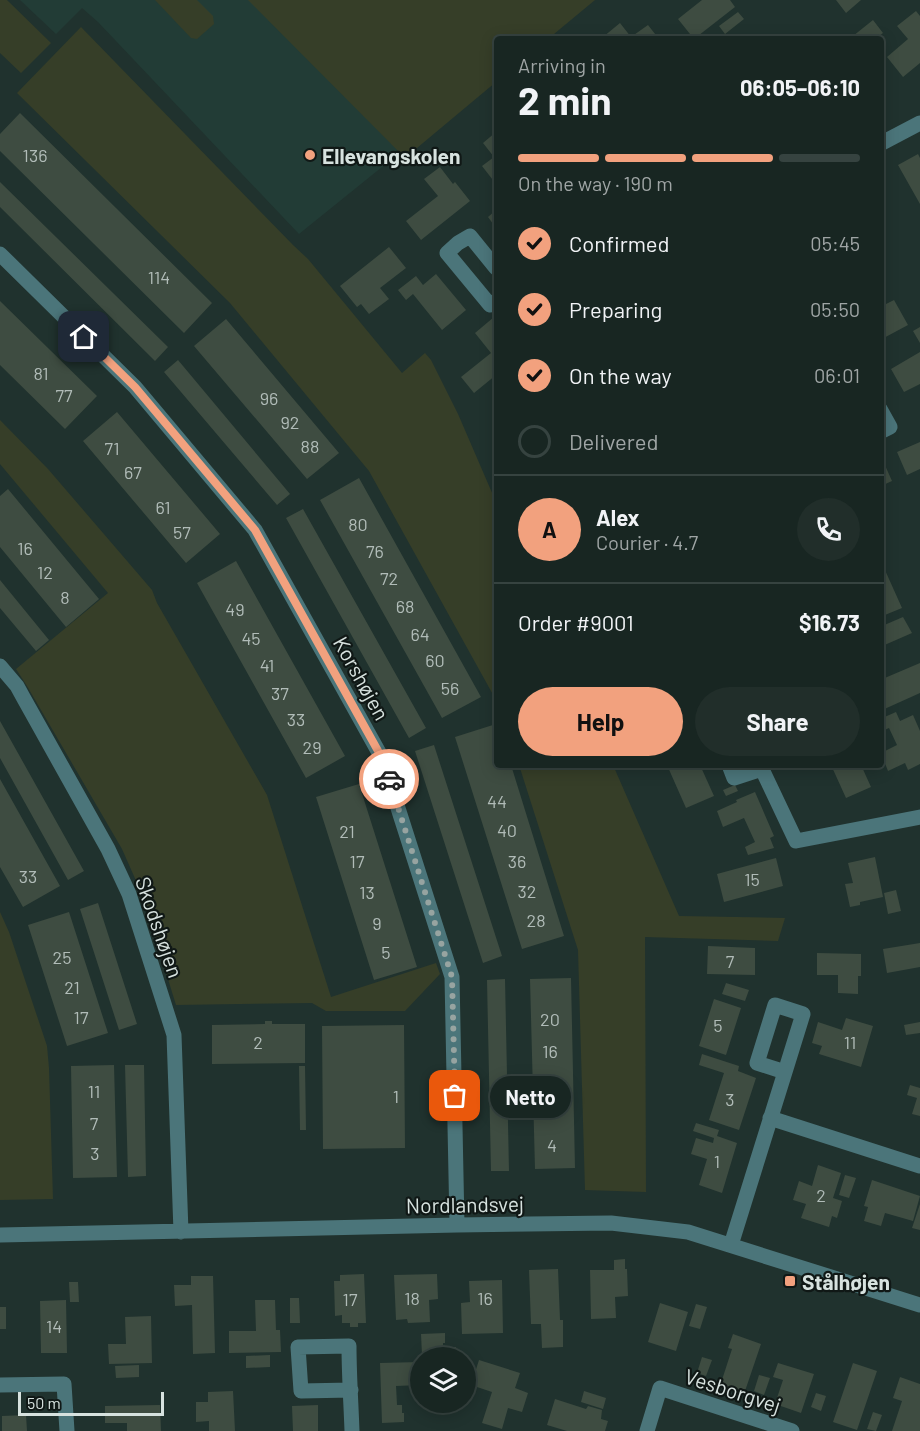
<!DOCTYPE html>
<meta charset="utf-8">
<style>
:root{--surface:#182622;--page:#212e2a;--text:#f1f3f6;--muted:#9fa5a5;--line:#364340;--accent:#f2a17e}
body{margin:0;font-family:Barlow,sans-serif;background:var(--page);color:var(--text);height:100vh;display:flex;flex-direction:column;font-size:22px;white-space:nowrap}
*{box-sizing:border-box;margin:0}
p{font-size:20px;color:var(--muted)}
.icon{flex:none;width:33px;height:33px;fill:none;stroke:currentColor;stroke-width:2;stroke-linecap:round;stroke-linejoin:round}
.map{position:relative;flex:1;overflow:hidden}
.side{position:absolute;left:494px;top:36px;width:390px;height:732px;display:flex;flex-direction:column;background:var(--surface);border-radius:6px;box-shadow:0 3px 15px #0003,0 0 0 2px var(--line)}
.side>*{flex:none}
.tools{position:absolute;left:410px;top:1347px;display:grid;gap:12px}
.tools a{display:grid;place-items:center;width:66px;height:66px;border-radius:50%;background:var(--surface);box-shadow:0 3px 15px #0003,0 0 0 2px var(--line);font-size:30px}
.scale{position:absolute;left:18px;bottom:15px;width:146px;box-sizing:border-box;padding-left:6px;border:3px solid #d7e2df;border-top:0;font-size:16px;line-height:21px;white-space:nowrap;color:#d7e2df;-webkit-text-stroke:4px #101816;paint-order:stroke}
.pin{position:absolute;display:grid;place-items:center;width:51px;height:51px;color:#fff;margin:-26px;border-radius:12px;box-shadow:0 3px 9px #0006}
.courier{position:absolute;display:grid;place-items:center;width:60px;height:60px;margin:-30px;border:4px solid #f2a17e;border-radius:50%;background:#fff;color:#222;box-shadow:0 2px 8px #0007}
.bubble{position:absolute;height:42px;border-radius:21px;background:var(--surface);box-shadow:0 3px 15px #0003,0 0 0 2px var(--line);font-size:20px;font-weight:700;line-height:42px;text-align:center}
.head em{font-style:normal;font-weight:700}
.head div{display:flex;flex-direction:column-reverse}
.head{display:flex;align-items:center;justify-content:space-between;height:102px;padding:0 24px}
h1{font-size:39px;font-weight:700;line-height:45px}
.bar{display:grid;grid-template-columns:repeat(4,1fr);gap:9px 6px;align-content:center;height:72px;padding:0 24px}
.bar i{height:8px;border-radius:4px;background:var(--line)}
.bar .current{background:var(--accent)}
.bar p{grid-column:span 4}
.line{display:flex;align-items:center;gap:15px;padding:0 24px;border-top:2px solid var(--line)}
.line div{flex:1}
.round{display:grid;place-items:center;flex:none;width:63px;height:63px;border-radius:32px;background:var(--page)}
ol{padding:0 24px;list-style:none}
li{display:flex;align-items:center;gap:18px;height:66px}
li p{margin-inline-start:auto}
li .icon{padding:6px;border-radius:50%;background:var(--accent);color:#111;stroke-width:4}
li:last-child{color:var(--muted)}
li i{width:33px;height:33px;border:3px solid var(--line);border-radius:50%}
.action{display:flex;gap:12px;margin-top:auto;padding:12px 24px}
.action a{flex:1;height:69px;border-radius:36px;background:var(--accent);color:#111;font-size:24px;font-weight:700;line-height:69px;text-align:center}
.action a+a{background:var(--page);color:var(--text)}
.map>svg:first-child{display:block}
.built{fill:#223c36}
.green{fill:#363e28}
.building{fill:#3e4c41}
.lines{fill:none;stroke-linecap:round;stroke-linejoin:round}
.minor{stroke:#4b757a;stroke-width:15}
.done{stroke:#97a4a1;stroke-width:6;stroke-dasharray:0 10.8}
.route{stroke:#f2a17e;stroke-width:8}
.poi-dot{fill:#f2a17e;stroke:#101816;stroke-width:2}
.labels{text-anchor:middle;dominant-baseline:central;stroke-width:4.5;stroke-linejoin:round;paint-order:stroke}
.number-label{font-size:18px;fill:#b1bcb8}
.poi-label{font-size:21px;font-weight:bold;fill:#d7e2df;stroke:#101816;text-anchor:start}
.street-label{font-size:21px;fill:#d7e2df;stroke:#101816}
</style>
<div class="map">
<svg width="920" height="1431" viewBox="0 0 920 1431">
<rect width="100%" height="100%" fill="#20322e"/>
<path class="built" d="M 20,0 L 589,0 L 496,39 L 496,75 L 299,234 L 98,22 L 82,8 L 56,34 Z"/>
<path class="green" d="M 0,0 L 7,0 L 51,43 L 21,73 L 0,53 Z
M 155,0 L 197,0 L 213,16 L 214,24 L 197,39 L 191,38 Z
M 248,0 L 595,0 L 548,39 L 496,39 L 496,82 L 405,158 Z
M 81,27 L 293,245 L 308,259 L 402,373 L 425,353 L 431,360 L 458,414 L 496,502 L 496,700 L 369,471 L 230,303 L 17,93 Z
M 0,420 L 48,469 L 152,590 L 157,603 L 267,795 L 331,997 L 436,963 L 440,974 L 405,1011 L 326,1011 L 312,1003 L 176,1005 L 141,892 L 122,849 L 27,686 L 16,669 L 108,593 L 0,464 Z
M 519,765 L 613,765 L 679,916 L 785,918 L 778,941 L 645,937 L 646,1192 L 585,1190 L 578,950 Z
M 0,912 L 9,932 L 47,1046 L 49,1068 L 53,1199 L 0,1200 Z"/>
<path class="building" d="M 702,0 L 730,0 L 735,7 L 694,39 L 678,19 Z
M 836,0 L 861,0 L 846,13 Z
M 916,11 L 920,16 L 920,63 L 903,77 L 887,57 L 908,39 L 897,26 Z
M 738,12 L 744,19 L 725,34 L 719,26 Z
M 873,20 L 883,33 L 875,39 L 856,39 L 853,36 Z
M 620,23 L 631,37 L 648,25 L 659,39 L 605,39 L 603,37 Z
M 20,113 L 212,303 L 184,333 L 0,151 L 0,134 Z
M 496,132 L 496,184 L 482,166 L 494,157 L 483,143 Z
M 918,154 L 920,158 L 920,204 L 898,165 Z
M 440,167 L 453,184 L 455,182 L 470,201 L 421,240 L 406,221 L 438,196 L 424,179 Z
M 0,182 L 168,347 L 155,361 L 0,207 Z
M 496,210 L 496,228 L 488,217 Z
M 880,231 L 886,241 L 880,244 Z
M 389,247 L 406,268 L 380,288 L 389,299 L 369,314 L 361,304 L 357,307 L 340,286 Z
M 436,274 L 466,310 L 442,330 L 413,294 L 406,300 L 398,290 L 416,276 L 423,285 Z
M 894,300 L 908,325 L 880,340 L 880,307 Z
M 0,301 L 97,396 L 65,429 L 0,365 Z
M 494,317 L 496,320 L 496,375 L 474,393 L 461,377 L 491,353 L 475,333 Z
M 226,319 L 339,453 L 307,479 L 194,346 Z
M 920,327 L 920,343 L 913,331 Z
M 920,352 L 920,384 L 904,392 L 891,369 Z
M 178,360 L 290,494 L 277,505 L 164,372 Z
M 117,412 L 220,534 L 186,563 L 83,441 Z
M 920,442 L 920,469 L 907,475 L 897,452 Z
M 880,454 L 892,481 L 881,486 L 880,484 Z
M 359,478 L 481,697 L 442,718 L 320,500 Z
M 8,489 L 99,599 L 66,627 L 0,547 L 0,496 Z
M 303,509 L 426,728 L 409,738 L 286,518 Z
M 880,559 L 902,608 L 880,617 Z
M 236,561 L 345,756 L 306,778 L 197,583 Z
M 0,580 L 49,640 L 36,651 L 0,608 Z
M 903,617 L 912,633 L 880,647 L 880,636 L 886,634 L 882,626 Z
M 920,663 L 920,693 L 880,711 L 880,680 Z
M 896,712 L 900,721 L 913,715 L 920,731 L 920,764 L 908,770 L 905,763 L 888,771 L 881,753 L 897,745 L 889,728 L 880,732 L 880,719 Z
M 0,721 L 84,871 L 68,880 L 0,758 Z
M 496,724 L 496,765 L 511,765 L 564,936 L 522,949 L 455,737 Z
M 434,745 L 502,956 L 483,963 L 415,751 Z
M 667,765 L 700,765 L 714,796 L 686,808 Z
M 831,765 L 861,765 L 871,787 L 846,798 Z
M 0,779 L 60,886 L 23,907 L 0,867 Z
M 359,784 L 417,967 L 374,980 L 316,797 Z
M 735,785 L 738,791 L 726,796 L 723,790 Z
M 755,792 L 774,836 L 770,838 L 774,848 L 748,855 L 745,847 L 755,842 L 744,818 L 723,827 L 717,811 L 737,802 L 736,800 Z
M 875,857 L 883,897 L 860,902 L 860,905 L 850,907 L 845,884 L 853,883 L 848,863 Z
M 776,858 L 783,886 L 724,902 L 717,874 Z
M 896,890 L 901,911 L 888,914 L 884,893 Z
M 98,903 L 137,1024 L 119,1030 L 80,909 Z
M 69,912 L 108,1033 L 67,1046 L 28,925 Z
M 920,943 L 920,967 L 887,973 L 883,949 Z
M 708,946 L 755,948 L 755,975 L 707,974 Z
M 817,953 L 861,954 L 861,976 L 858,976 L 858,994 L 838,993 L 838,975 L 817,975 Z
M 571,978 L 575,1168 L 535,1169 L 530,979 Z
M 505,979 L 509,1171 L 491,1171 L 487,980 Z
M 726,983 L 749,990 L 745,1001 L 722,994 Z
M 714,999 L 741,1008 L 726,1055 L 699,1046 Z
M 846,1018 L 873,1026 L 861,1067 L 819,1054 L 822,1046 L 812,1043 L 818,1022 L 842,1030 Z
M 265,1021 L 272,1021 L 272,1024 L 305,1024 L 305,1063 L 212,1064 L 212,1025 L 265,1024 Z
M 920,1022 L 920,1033 L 906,1035 L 904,1025 Z
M 404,1025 L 405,1148 L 323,1149 L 322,1026 Z
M 702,1054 L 739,1066 L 738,1071 L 756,1078 L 739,1130 L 709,1120 L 724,1073 L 699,1065 Z
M 114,1065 L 117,1177 L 73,1178 L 71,1066 Z
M 125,1065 L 144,1065 L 146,1176 L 128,1177 Z
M 299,1066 L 305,1066 L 306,1130 L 300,1130 Z
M 910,1085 L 920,1088 L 920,1116 L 912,1114 L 917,1098 L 907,1095 Z
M 696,1123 L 719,1130 L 717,1136 L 737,1143 L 722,1193 L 699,1185 L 707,1159 L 691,1154 L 696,1138 L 713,1143 L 714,1138 L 693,1131 Z
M 818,1165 L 841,1173 L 833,1198 L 842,1201 L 837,1218 L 832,1216 L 829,1227 L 801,1218 L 806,1204 L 793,1200 L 799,1181 L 812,1186 Z
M 845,1175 L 856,1178 L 849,1198 L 839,1195 Z
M 872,1180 L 920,1196 L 913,1221 L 885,1213 L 881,1226 L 864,1221 L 868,1207 L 864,1206 Z
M 920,1204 L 920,1230 L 912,1228 Z
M 625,1259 L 625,1269 L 627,1269 L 628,1296 L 615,1297 L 616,1318 L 591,1319 L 590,1270 L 614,1270 L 614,1260 Z
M 558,1269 L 560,1320 L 563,1320 L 563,1347 L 542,1348 L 541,1324 L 531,1324 L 529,1270 Z
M 364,1274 L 366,1323 L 358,1323 L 358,1327 L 350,1327 L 350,1323 L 342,1323 L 342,1315 L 335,1316 L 334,1281 L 340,1281 L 340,1275 Z
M 437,1274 L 438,1299 L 429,1300 L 430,1322 L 408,1323 L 407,1319 L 396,1320 L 394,1275 Z
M 191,1276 L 213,1276 L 215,1353 L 193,1354 L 192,1305 L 175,1306 L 174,1285 L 191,1285 Z
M 502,1280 L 503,1333 L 462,1334 L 461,1303 L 470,1302 L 469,1281 Z
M 69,1282 L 78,1282 L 79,1302 L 70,1302 Z
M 290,1298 L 299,1298 L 300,1323 L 290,1323 Z
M 66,1300 L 67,1353 L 41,1353 L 40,1301 Z
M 255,1300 L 275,1300 L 276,1330 L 280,1330 L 281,1352 L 229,1353 L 229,1331 L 256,1331 Z
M 660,1303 L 688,1312 L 676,1351 L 648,1342 Z
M 696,1304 L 707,1307 L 700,1329 L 689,1326 Z
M 0,1307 L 6,1307 L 6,1329 L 0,1329 Z
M 151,1316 L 152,1363 L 109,1364 L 108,1344 L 126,1344 L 125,1317 Z
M 445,1333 L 445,1343 L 443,1343 L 443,1347 L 456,1347 L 456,1354 L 422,1355 L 421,1334 Z
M 733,1334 L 761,1344 L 744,1394 L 720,1386 L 732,1349 L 728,1348 Z
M 270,1355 L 270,1367 L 246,1368 L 246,1356 Z
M 702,1357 L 712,1360 L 706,1376 L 697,1373 Z
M 479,1360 L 520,1373 L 515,1388 L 528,1393 L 522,1412 L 508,1408 L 502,1429 L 482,1423 L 492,1392 L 471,1385 Z
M 420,1362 L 420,1385 L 396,1386 L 397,1405 L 402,1405 L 402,1413 L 404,1413 L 404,1422 L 382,1423 L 380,1363 Z
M 778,1363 L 814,1374 L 801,1413 L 775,1404 L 783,1380 L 773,1377 Z
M 853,1363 L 877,1371 L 857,1430 L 833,1422 Z
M 139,1365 L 139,1377 L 116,1378 L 115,1366 Z
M 759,1375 L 770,1378 L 764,1395 L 754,1391 Z
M 900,1377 L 920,1384 L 920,1431 L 892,1431 L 902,1401 L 893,1398 Z
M 233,1391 L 235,1431 L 209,1431 L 209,1421 L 196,1422 L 196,1402 L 208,1402 L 208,1392 Z
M 584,1391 L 606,1398 L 603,1409 L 581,1402 Z
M 816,1393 L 826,1396 L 821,1411 L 811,1407 Z
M 555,1399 L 586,1409 L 588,1406 L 602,1410 L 601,1419 L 608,1421 L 605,1431 L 567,1431 L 547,1425 Z
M 160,1405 L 161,1431 L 127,1431 L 127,1423 L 105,1423 L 105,1406 Z
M 318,1405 L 318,1431 L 293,1431 L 292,1406 Z
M 873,1412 L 882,1415 L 876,1431 L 867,1429 Z
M 26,1415 L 27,1431 L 2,1431 L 2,1416 Z"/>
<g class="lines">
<path class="minor" d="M 880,144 L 920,123
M 0,254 L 135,387 L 255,530 L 382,758 L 452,977 L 457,1225
M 496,268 L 470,236 L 458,243 L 447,253 L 490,305 L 496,301
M 880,409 L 890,427 L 880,432
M 0,666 L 17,686 L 23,697 L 108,849 L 129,894 L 174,1035 L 181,1232
M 729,765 L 734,778 L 762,769
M 760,765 L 796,841 L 920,817
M 770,1118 L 920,1166
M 0,1235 L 457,1225 L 611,1223 L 688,1232 L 920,1305
M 731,1245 L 785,1072 L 757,1063 L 775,1005 L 803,1014 L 785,1072
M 0,1385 L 64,1384 L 67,1431
M 351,1390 L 301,1391 L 298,1347 L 349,1346 C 349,1374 351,1403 352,1431
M 647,1431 L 660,1388 L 792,1431"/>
</g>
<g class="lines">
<path class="done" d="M 389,779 L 452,977 L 455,1096"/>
<path class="route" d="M 84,337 L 135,387 L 255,530 L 382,758 L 389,779"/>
</g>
<g class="poi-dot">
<circle cx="310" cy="155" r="6"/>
<rect x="784" y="1275" width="12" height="12" rx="3"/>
</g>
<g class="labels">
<g class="number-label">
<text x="35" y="155">136</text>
<text x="159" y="277">114</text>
<text x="41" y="373">81</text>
<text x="64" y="395">77</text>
<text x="269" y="398">96</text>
<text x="290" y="422">92</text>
<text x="310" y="446">88</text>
<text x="112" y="448">71</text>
<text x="133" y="472">67</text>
<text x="163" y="507">61</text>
<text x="358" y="524">80</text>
<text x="182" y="532">57</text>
<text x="25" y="548">16</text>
<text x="375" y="551">76</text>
<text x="45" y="572">12</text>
<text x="389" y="578">72</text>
<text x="65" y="597">8</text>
<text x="405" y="606">68</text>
<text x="235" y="609">49</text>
<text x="420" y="634">64</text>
<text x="251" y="638">45</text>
<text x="435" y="660">60</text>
<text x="267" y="665">41</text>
<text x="450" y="688">56</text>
<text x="280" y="693">37</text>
<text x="296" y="719">33</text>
<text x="312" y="747">29</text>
<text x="497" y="801">44</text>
<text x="507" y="830">40</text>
<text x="347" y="831">21</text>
<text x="357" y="861">17</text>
<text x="517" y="861">36</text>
<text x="28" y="876">33</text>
<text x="752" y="879">15</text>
<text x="527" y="891">32</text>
<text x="367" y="892">13</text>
<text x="536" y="920">28</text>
<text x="377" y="923">9</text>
<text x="386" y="952">5</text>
<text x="62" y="957">25</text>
<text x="730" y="961">7</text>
<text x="72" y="987">21</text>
<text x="81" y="1017">17</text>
<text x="550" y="1019">20</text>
<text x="718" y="1025">5</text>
<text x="258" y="1042">2</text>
<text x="850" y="1042">11</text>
<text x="550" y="1051">16</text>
<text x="94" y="1091">11</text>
<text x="396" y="1096">1</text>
<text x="730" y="1099">3</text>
<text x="94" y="1123">7</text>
<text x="552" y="1145">4</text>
<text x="95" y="1153">3</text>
<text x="717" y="1161">1</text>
<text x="821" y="1195">2</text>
<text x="412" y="1298">18</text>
<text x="485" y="1298">16</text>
<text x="350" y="1299">17</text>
<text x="54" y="1326">14</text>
</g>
<g class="poi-label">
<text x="322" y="155">Ellevangskolen</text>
<text x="802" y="1281">Stålhøjen</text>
</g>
<g class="street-label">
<text transform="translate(362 678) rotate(61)">Korshøjen</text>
<text transform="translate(160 927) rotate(71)">Skodshøjen</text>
<text transform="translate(465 1204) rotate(-1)">Nordlandsvej</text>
<text transform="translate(733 1390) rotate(18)">Vesborgvej</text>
</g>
</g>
</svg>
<div class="tools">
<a><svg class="icon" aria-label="layers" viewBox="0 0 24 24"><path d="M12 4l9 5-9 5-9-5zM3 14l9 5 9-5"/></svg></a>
</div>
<div class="scale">50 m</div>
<div class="pin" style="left:455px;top:1096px;background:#ea580c"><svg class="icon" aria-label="bag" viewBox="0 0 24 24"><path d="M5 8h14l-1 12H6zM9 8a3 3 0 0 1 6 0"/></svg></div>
<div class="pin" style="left:84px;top:337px;background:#1f2937"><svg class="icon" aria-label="home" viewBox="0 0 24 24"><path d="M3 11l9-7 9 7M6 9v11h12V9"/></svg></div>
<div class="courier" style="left:389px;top:779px"><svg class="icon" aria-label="car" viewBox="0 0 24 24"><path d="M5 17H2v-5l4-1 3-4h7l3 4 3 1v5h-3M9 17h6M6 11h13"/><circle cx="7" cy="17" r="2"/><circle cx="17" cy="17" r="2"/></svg></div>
<div class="bubble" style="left:490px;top:1076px;width:81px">Netto</div>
<section class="side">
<div class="head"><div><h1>2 min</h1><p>Arriving in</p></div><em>06:05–06:10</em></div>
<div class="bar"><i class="current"></i><i class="current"></i><i class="current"></i><i></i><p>On the way · 190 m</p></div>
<ol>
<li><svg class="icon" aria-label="check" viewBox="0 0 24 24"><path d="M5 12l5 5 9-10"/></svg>Confirmed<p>05:45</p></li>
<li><svg class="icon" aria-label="check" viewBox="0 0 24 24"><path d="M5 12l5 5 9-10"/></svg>Preparing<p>05:50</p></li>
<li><svg class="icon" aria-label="check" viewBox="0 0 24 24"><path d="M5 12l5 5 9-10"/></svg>On the way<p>06:01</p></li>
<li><i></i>Delivered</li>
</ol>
<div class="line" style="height:108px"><b class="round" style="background:var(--accent);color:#111">A</b><div><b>Alex</b><p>Courier · 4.7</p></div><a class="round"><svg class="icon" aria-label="phone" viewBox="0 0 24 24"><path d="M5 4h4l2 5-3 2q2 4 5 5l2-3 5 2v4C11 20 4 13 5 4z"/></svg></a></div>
<div class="line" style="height:78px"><div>Order #9001</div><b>$16.73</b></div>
<div class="action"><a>Help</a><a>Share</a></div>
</section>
</div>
